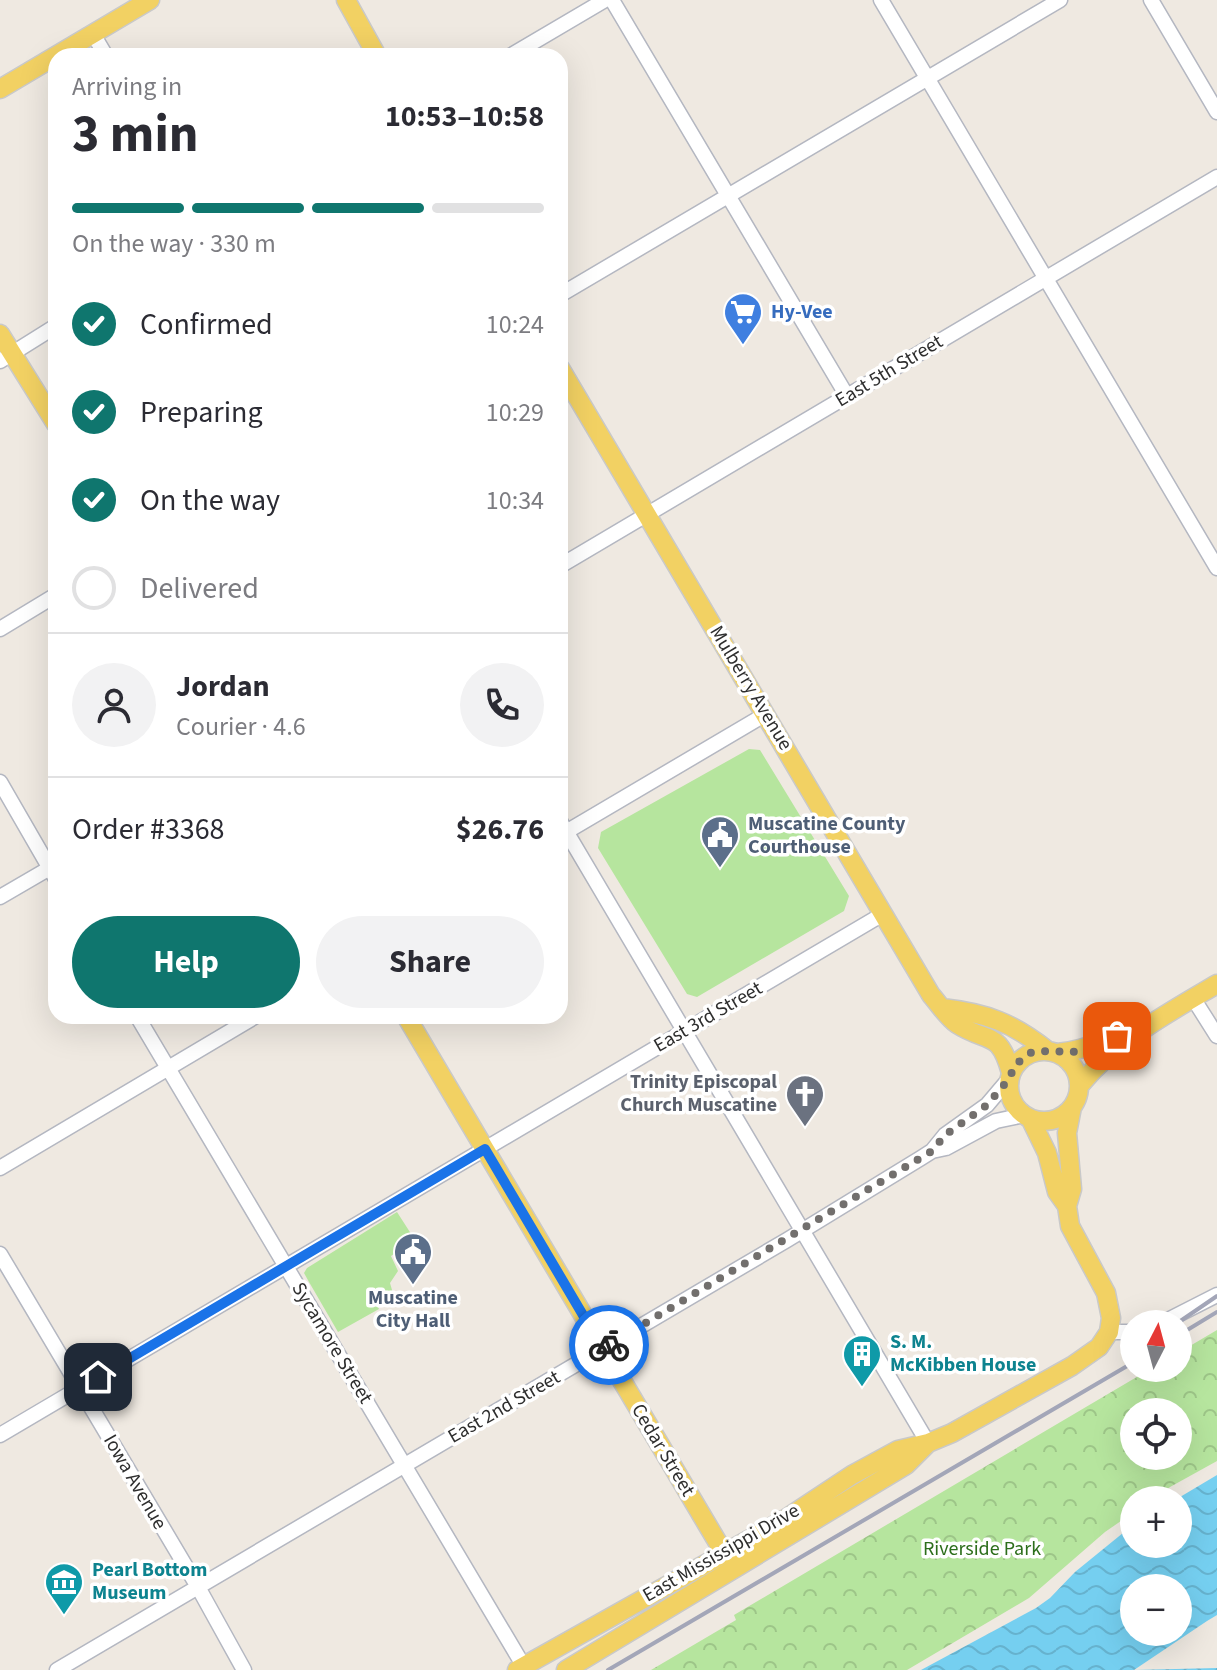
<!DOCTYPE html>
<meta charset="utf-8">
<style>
:root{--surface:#fff;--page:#f2f2f3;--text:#2b2b33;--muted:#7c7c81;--line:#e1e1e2;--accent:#0f766e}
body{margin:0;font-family:"Source Sans 3",sans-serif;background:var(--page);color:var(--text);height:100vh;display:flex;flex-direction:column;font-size:30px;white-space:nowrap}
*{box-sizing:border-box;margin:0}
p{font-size:26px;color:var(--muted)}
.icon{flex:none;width:44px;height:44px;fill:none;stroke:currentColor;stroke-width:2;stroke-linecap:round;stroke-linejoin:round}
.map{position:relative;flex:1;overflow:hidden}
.drawer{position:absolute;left:48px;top:48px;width:520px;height:976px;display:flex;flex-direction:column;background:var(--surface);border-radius:24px;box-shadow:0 8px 32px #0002}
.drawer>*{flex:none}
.needle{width:52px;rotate:6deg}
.fabs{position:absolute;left:1120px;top:1310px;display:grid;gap:16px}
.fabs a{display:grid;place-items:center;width:72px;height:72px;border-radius:50%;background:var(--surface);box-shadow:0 8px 32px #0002;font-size:40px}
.pin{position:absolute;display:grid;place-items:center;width:68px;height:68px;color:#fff;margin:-34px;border-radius:16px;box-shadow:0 4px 12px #0006}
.courier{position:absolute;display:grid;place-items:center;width:80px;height:80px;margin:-40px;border:6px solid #1a73e8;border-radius:50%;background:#fff;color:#222;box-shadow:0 2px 10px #0007}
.head em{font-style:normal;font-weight:700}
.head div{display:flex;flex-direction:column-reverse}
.head{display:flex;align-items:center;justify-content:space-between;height:136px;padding:0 24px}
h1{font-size:52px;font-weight:700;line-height:60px}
.bar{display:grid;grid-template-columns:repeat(4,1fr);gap:12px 8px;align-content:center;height:96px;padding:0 24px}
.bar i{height:10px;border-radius:6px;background:var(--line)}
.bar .active{background:var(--accent)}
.bar p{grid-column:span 4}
.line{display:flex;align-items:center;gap:20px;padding:0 24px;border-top:2px solid var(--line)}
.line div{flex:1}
.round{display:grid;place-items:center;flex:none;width:84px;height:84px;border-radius:42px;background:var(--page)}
ol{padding:0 24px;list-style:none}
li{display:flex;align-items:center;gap:24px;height:88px}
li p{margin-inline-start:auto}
li .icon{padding:8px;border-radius:50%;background:var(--accent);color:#fff;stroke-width:4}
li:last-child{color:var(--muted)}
li i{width:44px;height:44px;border:4px solid var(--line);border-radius:50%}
.action{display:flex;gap:16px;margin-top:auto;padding:16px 24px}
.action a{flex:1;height:92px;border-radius:48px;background:var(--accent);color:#fff;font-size:32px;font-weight:700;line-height:92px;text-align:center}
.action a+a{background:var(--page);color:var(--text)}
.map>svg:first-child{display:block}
.grass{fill:#b6e59e}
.forest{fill:url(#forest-crowns);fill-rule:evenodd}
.water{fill:url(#water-waves);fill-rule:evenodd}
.pier{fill:#efe9e1}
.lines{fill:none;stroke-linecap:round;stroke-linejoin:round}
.minor-casing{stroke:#b4b7c1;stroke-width:17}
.major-casing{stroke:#c9c9c9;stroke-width:21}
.minor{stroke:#fff;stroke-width:14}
.major{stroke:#f2d163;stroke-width:18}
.rail{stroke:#a3a6b8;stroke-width:4}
.done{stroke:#726f6d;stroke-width:8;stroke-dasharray:0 14.4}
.route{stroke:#1a73e8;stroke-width:10}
.labels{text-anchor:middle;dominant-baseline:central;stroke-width:7;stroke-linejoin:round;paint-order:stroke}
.shop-label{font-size:20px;font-weight:bold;fill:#366cbe;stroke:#fff;text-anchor:start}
.street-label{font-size:20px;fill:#2e2e2e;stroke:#fff}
.service-label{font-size:20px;font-weight:bold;fill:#4e5e75;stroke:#fff;text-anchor:start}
.worship-label{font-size:20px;font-weight:bold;fill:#5b616d;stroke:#fff;text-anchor:end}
.culture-label{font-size:20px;font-weight:bold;fill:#0d838f;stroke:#fff;text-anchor:start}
.park-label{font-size:20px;fill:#2c6e1b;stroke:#fff}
</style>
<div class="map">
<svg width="1217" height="1670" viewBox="0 0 1217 1670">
<defs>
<pattern id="forest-crowns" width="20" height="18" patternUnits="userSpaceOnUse" patternTransform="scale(2)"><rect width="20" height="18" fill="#b6e59e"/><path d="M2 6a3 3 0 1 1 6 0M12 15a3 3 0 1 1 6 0" fill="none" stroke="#9dc588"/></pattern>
<pattern id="water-waves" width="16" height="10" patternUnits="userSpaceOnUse" patternTransform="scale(2)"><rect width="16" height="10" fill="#75cff0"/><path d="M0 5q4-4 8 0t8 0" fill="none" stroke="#66b2ce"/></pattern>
</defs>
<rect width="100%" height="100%" fill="#efe9e1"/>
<path class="grass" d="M 749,749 L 760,750 L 849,896 L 844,911 L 697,997 L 687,994 L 598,848 L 601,832 Z
M 397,1212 L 415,1240 L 391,1256 L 398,1271 L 390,1283 L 394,1297 L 378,1307 L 379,1309 L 338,1332 L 309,1282 L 304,1273 L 307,1268 Z"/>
<path class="forest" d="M 1217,1330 L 1217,1465 L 1158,1500 L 1134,1500 L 1134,1516 L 1031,1601 L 911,1670 L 651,1670 L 736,1620 L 734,1615 L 1152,1368 L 1178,1368 L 1178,1353 ZM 1134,1412 L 1178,1412 L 1178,1456 L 1134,1456 Z"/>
<path class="water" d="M 1217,1465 L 1217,1670 L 911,1670 L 1031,1601 L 1134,1516 L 1134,1544 L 1178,1544 L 1178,1500 L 1158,1500 ZM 1134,1588 L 1178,1588 L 1178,1632 L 1134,1632 Z"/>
<path class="pier" d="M 1217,1461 L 1217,1475 L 1175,1500 L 1154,1500 L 1170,1487 Z
M 1134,1512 L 1134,1524 L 1075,1572 L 1050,1598 L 1036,1608 L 921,1670 L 907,1670 L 1029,1598 L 1105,1532 Z
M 1217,1615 L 1217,1668 L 1134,1670 L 1207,1621 Z"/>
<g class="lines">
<g class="minor-casing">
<path id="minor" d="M 612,0 L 847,396
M 881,0 L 1217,568
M 1151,0 L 1217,112
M 93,34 L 106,56
M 510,56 L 605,0
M 560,295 L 1060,0
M 0,361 L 56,326
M 560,566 L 1217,177
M 0,629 L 56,595
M 0,782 L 56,879
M 560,821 L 928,1443
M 566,832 L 766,714
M 0,897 L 55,865
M 1193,998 L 1217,1036
M 137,1016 L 526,1670
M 932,1151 L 946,1148 L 996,1121 L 1024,1115
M 0,1168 L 256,1016
M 0,1254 L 198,1587 L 244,1670
M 1160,1324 L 1217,1295
M 1109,1332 L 1134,1332
M 0,1435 L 883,914
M 57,1670 L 787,1240 L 921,1158 L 932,1151 L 945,1135 L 987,1105 L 1009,1079"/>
</g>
<g class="major-casing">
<path id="major" d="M 346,0 L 377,56
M 0,89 L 150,0
M 0,334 L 56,424
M 560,368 L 931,995 C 939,1004 947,1017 957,1024 C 988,1044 999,1029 1011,1073
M 942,1008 C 987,1013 1013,1023 1048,1051
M 406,1016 L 724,1553
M1009 1086a35 35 0 1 1 70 0a35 35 0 1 1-70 0Z
M 1057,1053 C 1085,1051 1109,1037 1136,1031
M 1080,1085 C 1116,1041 1168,1013 1217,984
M 1067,1206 L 1072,1189 L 1067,1133 L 1072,1107
M 517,1670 L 784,1520 L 852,1475 L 898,1450 L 928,1443 L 952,1433 L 1072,1366 L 1099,1347 L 1109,1332 L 1111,1318 L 1106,1293 L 1070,1226 L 1067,1206 L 1057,1192 L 1047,1153 L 1030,1118
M 566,1670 L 906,1465 L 928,1443"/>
</g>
<use href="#minor" class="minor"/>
<use href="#major" class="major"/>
<path class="rail" d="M 1176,1324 L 1217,1296
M 1179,1335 L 1217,1312
M 608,1670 L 1134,1362"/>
</g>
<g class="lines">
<path class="done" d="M 609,1345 L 932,1151 L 945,1135 L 987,1105 L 1009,1079 L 1015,1065 L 1030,1053 L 1039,1051 L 1073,1052 L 1117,1036"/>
<path class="route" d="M 98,1377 L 485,1149 L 603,1349 L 609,1345"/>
</g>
<defs>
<g id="supermarket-pin" transform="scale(2)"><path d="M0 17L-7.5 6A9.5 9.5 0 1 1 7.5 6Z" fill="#3f7fe0" stroke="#fff"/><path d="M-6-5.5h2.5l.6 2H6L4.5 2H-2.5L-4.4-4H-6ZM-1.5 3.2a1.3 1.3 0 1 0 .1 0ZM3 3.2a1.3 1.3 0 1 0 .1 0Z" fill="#fff"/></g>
<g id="civic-pin" transform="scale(2)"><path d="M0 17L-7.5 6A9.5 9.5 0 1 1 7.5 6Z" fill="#5c6f8a" stroke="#fff"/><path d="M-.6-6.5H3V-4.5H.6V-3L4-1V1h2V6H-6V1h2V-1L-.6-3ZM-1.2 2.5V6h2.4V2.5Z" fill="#fff"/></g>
<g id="church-pin" transform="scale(2)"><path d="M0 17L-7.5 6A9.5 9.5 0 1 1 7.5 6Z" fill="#6b7280" stroke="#fff"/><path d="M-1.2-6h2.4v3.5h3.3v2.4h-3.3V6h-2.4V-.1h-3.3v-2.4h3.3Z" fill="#fff"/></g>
<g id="building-pin" transform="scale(2)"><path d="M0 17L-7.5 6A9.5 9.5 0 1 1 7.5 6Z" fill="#0f9aa8" stroke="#fff"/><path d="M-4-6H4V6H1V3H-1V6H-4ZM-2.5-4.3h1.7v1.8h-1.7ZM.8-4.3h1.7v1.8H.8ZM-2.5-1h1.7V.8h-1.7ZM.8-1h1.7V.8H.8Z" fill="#fff"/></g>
<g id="museum-pin" transform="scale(2)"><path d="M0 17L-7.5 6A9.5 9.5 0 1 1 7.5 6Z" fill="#0f9aa8" stroke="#fff"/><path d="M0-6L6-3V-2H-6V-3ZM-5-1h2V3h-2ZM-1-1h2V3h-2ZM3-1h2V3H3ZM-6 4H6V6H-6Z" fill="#fff"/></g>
</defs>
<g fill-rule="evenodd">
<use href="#supermarket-pin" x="743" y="312"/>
<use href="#civic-pin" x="720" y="835"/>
<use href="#church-pin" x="805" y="1094"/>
<use href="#civic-pin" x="413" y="1252"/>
<use href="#building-pin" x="862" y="1354"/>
<use href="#museum-pin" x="64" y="1582"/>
</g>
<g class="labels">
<g class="shop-label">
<text x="771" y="312">Hy-Vee</text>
</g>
<g class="street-label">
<text transform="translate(889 371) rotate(-31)">East 5th Street</text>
<text transform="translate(751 688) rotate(59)">Mulberry Avenue</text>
<text transform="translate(708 1017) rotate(-30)">East 3rd Street</text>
<text transform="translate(332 1343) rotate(59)">Sycamore Street</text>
<text transform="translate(504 1407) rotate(-30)">East 2nd Street</text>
<text transform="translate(663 1450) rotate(59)">Cedar Street</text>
<text transform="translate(135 1482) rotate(60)">Iowa Avenue</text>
<text transform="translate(721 1553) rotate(-30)">East Mississippi Drive</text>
</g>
<g class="service-label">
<text x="748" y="824">Muscatine County<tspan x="748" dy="23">Courthouse</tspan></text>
<text x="413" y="1298" text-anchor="middle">Muscatine<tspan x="413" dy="23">City Hall</tspan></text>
</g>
<g class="worship-label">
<text x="777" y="1082">Trinity Episcopal<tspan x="777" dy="23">Church Muscatine</tspan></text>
</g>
<g class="culture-label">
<text x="890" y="1342">S. M.<tspan x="890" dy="23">McKibben House</tspan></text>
<text x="92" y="1570">Pearl Bottom<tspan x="92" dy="23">Museum</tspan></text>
</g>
<g class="park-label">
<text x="982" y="1549">Riverside Park</text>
</g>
</g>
</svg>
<div class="fabs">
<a><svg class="needle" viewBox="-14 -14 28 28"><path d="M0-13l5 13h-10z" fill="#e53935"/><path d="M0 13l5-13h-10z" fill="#7c7c81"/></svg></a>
<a><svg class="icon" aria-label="locate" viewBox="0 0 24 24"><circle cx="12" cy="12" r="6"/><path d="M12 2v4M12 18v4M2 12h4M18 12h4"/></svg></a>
<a>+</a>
<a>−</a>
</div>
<div class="pin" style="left:1117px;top:1036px;background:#ea580c"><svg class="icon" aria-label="bag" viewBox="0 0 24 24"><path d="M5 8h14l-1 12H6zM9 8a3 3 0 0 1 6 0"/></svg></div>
<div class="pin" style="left:98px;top:1377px;background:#1f2937"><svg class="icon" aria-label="home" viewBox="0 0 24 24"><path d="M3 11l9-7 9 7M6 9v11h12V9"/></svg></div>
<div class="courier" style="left:609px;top:1345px"><svg class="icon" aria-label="bike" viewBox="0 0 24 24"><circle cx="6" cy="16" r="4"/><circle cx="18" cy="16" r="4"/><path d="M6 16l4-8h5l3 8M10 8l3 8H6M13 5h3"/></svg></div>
<section class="drawer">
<div class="head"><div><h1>3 min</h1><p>Arriving in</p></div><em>10:53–10:58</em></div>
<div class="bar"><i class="active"></i><i class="active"></i><i class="active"></i><i></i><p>On the way · 330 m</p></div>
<ol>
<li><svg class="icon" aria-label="check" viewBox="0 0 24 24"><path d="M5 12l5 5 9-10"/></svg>Confirmed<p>10:24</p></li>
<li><svg class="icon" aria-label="check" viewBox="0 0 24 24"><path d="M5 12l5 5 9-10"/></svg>Preparing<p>10:29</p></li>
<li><svg class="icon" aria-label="check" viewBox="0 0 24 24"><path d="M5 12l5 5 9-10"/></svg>On the way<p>10:34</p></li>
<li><i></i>Delivered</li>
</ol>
<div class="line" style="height:144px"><a class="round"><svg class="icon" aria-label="person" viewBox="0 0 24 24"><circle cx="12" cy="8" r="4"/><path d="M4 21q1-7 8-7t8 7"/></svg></a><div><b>Jordan</b><p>Courier · 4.6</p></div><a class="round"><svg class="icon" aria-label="phone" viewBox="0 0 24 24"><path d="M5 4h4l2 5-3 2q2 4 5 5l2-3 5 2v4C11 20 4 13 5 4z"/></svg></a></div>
<div class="line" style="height:104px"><div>Order #3368</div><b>$26.76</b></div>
<div class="action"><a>Help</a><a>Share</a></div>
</section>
</div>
